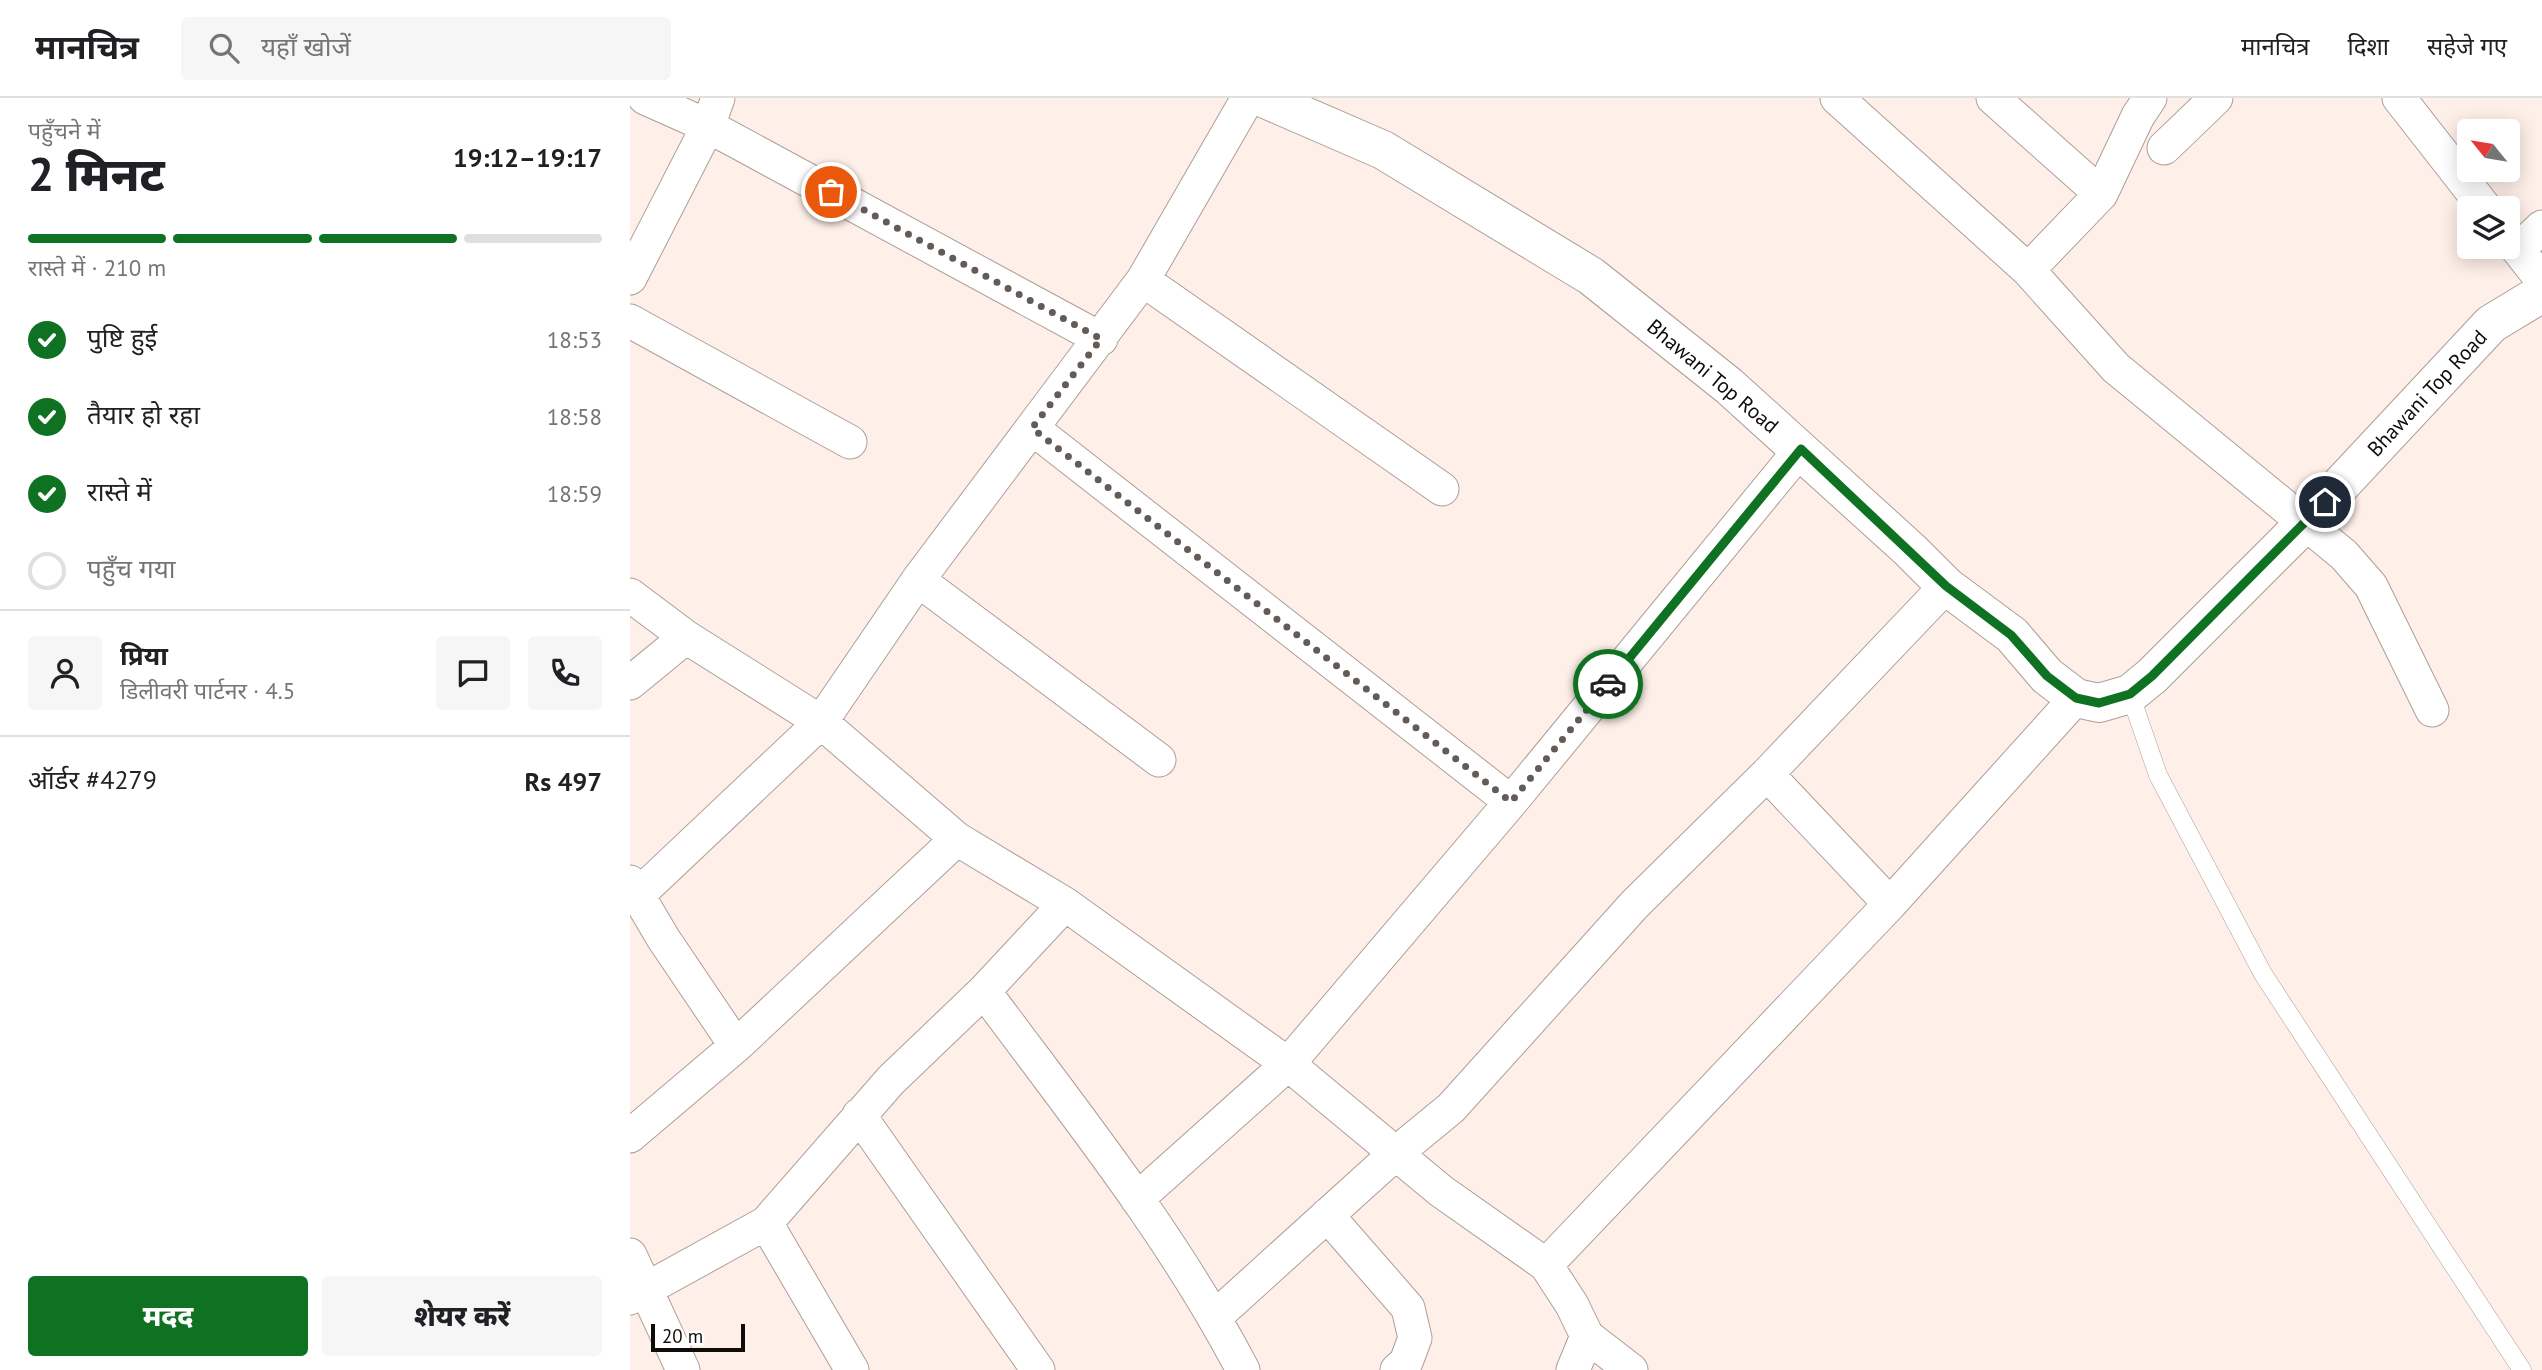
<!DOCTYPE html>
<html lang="hi">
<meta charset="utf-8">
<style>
:root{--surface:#fff;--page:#f6f6f6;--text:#202124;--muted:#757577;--line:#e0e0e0;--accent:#0f7222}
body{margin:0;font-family:"PT Sans","Noto Sans Devanagari",sans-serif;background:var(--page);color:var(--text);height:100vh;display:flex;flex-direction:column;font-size:26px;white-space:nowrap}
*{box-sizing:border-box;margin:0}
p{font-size:23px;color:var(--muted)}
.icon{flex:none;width:38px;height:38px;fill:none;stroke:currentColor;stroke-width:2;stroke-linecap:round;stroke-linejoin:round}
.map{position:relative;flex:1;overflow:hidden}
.side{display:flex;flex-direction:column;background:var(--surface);width:630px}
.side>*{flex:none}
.needle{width:46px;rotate:300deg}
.fabs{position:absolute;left:1827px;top:21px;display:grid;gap:14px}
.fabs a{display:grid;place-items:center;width:63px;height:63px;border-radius:7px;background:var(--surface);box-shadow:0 4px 18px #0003;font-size:35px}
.scale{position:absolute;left:21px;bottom:18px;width:94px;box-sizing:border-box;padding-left:7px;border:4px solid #0f0b09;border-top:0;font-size:19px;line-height:24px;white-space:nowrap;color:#0f0b09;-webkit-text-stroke:5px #fff;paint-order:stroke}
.pin{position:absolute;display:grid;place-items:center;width:60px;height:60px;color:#fff;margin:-30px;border:4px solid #fff;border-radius:50%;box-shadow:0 2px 7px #0007}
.courier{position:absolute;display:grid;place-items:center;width:70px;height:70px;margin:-35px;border:5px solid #0f7222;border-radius:50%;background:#fff;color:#222;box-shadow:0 2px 9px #0007}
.overview em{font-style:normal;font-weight:800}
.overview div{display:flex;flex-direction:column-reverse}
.overview{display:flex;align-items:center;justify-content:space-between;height:119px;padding:0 28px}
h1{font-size:46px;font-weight:800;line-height:52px}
.bar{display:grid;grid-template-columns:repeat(4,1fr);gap:10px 7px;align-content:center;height:84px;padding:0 28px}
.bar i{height:9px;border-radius:5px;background:var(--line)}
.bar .on{background:var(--accent)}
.bar p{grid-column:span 4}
.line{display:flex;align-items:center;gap:18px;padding:0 28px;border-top:2px solid var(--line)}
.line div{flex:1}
.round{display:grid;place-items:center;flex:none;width:74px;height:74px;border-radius:7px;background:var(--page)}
ol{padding:0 28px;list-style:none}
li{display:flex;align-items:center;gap:21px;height:77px}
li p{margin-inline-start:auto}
li .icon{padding:7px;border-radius:50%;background:var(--accent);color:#fff;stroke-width:4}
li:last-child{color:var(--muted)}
li i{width:38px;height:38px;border:4px solid var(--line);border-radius:50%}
.primary-button{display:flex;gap:14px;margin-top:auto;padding:14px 28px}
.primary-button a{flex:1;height:80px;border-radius:7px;background:var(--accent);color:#fff;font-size:28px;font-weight:800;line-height:80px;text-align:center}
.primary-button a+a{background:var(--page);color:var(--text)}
header{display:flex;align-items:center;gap:42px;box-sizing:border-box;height:98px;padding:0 35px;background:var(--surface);border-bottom:2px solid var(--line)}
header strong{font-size:33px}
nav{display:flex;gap:38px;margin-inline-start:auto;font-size:24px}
.search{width:490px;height:63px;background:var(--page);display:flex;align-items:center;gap:18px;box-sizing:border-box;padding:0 24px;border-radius:7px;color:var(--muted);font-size:26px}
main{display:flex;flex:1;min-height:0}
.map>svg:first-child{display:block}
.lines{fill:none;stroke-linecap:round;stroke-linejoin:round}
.lane-casing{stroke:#ad9e98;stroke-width:19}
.street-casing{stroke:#ad9e98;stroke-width:35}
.secondary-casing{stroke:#ad9e98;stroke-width:40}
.lane{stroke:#fff;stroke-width:18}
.street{stroke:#fff;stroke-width:33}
.secondary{stroke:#fff;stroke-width:38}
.done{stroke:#635b57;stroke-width:7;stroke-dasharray:0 12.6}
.route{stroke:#0f7222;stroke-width:9}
.labels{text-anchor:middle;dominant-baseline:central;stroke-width:5;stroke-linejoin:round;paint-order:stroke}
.street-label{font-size:21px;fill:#0f0b09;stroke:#fff}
</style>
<header>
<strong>मानचित्र</strong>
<div class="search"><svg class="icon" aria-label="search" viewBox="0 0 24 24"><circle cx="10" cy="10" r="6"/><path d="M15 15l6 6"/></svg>यहाँ खोजें</div>
<nav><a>मानचित्र</a><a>दिशा</a><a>सहेजे गए</a></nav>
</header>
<main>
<section class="side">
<div class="overview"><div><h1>2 मिनट</h1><p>पहुँचने में</p></div><em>19:12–19:17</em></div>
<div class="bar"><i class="on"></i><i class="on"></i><i class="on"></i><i></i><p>रास्ते में · 210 m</p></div>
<ol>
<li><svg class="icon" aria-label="check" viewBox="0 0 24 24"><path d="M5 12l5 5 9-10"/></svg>पुष्टि हुई<p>18:53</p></li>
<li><svg class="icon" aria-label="check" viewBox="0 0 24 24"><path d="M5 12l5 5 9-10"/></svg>तैयार हो रहा<p>18:58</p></li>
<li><svg class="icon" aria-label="check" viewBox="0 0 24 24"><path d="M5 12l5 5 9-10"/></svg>रास्ते में<p>18:59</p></li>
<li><i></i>पहुँच गया</li>
</ol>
<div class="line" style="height:126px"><a class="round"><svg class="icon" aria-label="person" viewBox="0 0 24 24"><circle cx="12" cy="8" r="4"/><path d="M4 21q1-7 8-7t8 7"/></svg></a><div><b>प्रिया</b><p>डिलीवरी पार्टनर · 4.5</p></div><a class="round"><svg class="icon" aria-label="chat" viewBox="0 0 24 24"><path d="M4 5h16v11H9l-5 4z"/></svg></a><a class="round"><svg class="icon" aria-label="phone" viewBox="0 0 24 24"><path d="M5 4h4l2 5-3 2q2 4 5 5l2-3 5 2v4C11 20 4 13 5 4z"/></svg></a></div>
<div class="line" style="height:91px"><div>ऑर्डर #4279</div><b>Rs 497</b></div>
<div class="primary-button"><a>मदद</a><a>शेयर करें</a></div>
</section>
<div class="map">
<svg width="1912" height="1272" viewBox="0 0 1912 1272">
<rect width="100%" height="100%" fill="#feefe8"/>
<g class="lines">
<g class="lane-casing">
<path id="lane" d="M 1500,596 L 1528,677 L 1633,876 L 1892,1272"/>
</g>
<g class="street-casing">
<path id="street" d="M 15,0 L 78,28 L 471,241
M 1207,0 L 1398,172 L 1486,270 L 1714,457 L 1741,488 L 1802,612
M 1363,0 L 1471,96
M 1769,0 L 1855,110
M 1534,50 L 1586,0
M 1878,139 L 1912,182
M 1888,152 L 1912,129
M 1398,172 L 1471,96 L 1508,18 L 1520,0
M 0,180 L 78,28 L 88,0
M 513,182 L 812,391
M 0,223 L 220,344
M 402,330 L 881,704
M 288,482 L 529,662
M 0,497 L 56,539 L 191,624 L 327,741 L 435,806 L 658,966 L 811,1093 L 916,1167 L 942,1207 L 957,1238 L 943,1272
M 0,585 L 56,539
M 1137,676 L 1260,806
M 0,784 L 33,840 L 106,948
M 9,796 L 191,624 L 288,482 L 513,182 L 618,0
M 354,893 C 445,1016 542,1136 613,1272
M 229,1017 L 408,1272
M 0,1038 L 106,948 L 327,741
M 507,1101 L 658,966 L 881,704 L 1171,351
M 697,1117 L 778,1210 L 785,1240 L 776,1264 L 767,1272
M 136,1125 L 222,1272
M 0,1157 L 53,1272
M 916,1167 L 1260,806 L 1446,600
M 0,1200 L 136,1125 L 261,982 L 354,893 L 435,806
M 585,1219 L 765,1056 L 821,1010 L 1005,806 L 1137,676 L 1316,488
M 957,1238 L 1001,1272"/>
</g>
<g class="secondary-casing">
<path id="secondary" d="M 633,0 L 753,52 L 961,178 L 1099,288 L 1280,452 L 1316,488 L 1382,537 L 1417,578 L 1446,600 L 1469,605 L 1500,596 L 1522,578 L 1676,424 L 1861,226 L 1912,195"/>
</g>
<use href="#lane" class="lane"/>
<use href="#street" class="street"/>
<use href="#secondary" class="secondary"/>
</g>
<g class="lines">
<path class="done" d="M 201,94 L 471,241 L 402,330 L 881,704 L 978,586"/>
<path class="route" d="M 978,586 L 1171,351 L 1316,488 L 1381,537 L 1417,578 L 1446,600 L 1469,605 L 1500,596 L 1522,578 L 1695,404"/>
</g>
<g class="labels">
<g class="street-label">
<text transform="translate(1083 278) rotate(40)">Bhawani Top Road</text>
<text transform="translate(1797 295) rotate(-47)">Bhawani Top Road</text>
</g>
</g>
</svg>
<div class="fabs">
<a><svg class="needle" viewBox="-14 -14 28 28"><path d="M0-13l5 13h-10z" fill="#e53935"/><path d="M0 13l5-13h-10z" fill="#757577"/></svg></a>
<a><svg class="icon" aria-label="layers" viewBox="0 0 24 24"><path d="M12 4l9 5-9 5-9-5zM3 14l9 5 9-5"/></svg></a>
</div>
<div class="scale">20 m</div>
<div class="pin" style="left:201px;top:94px;background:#ea580c"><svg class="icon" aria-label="bag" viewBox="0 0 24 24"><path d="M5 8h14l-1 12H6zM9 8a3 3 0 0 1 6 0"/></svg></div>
<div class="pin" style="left:1695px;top:404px;background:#1f2937"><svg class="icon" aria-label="home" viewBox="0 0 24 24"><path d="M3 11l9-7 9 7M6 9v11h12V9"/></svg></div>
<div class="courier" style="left:978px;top:586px"><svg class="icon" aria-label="car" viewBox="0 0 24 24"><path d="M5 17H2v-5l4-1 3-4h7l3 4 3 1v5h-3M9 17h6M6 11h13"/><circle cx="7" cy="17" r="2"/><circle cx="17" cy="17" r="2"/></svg></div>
</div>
</main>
